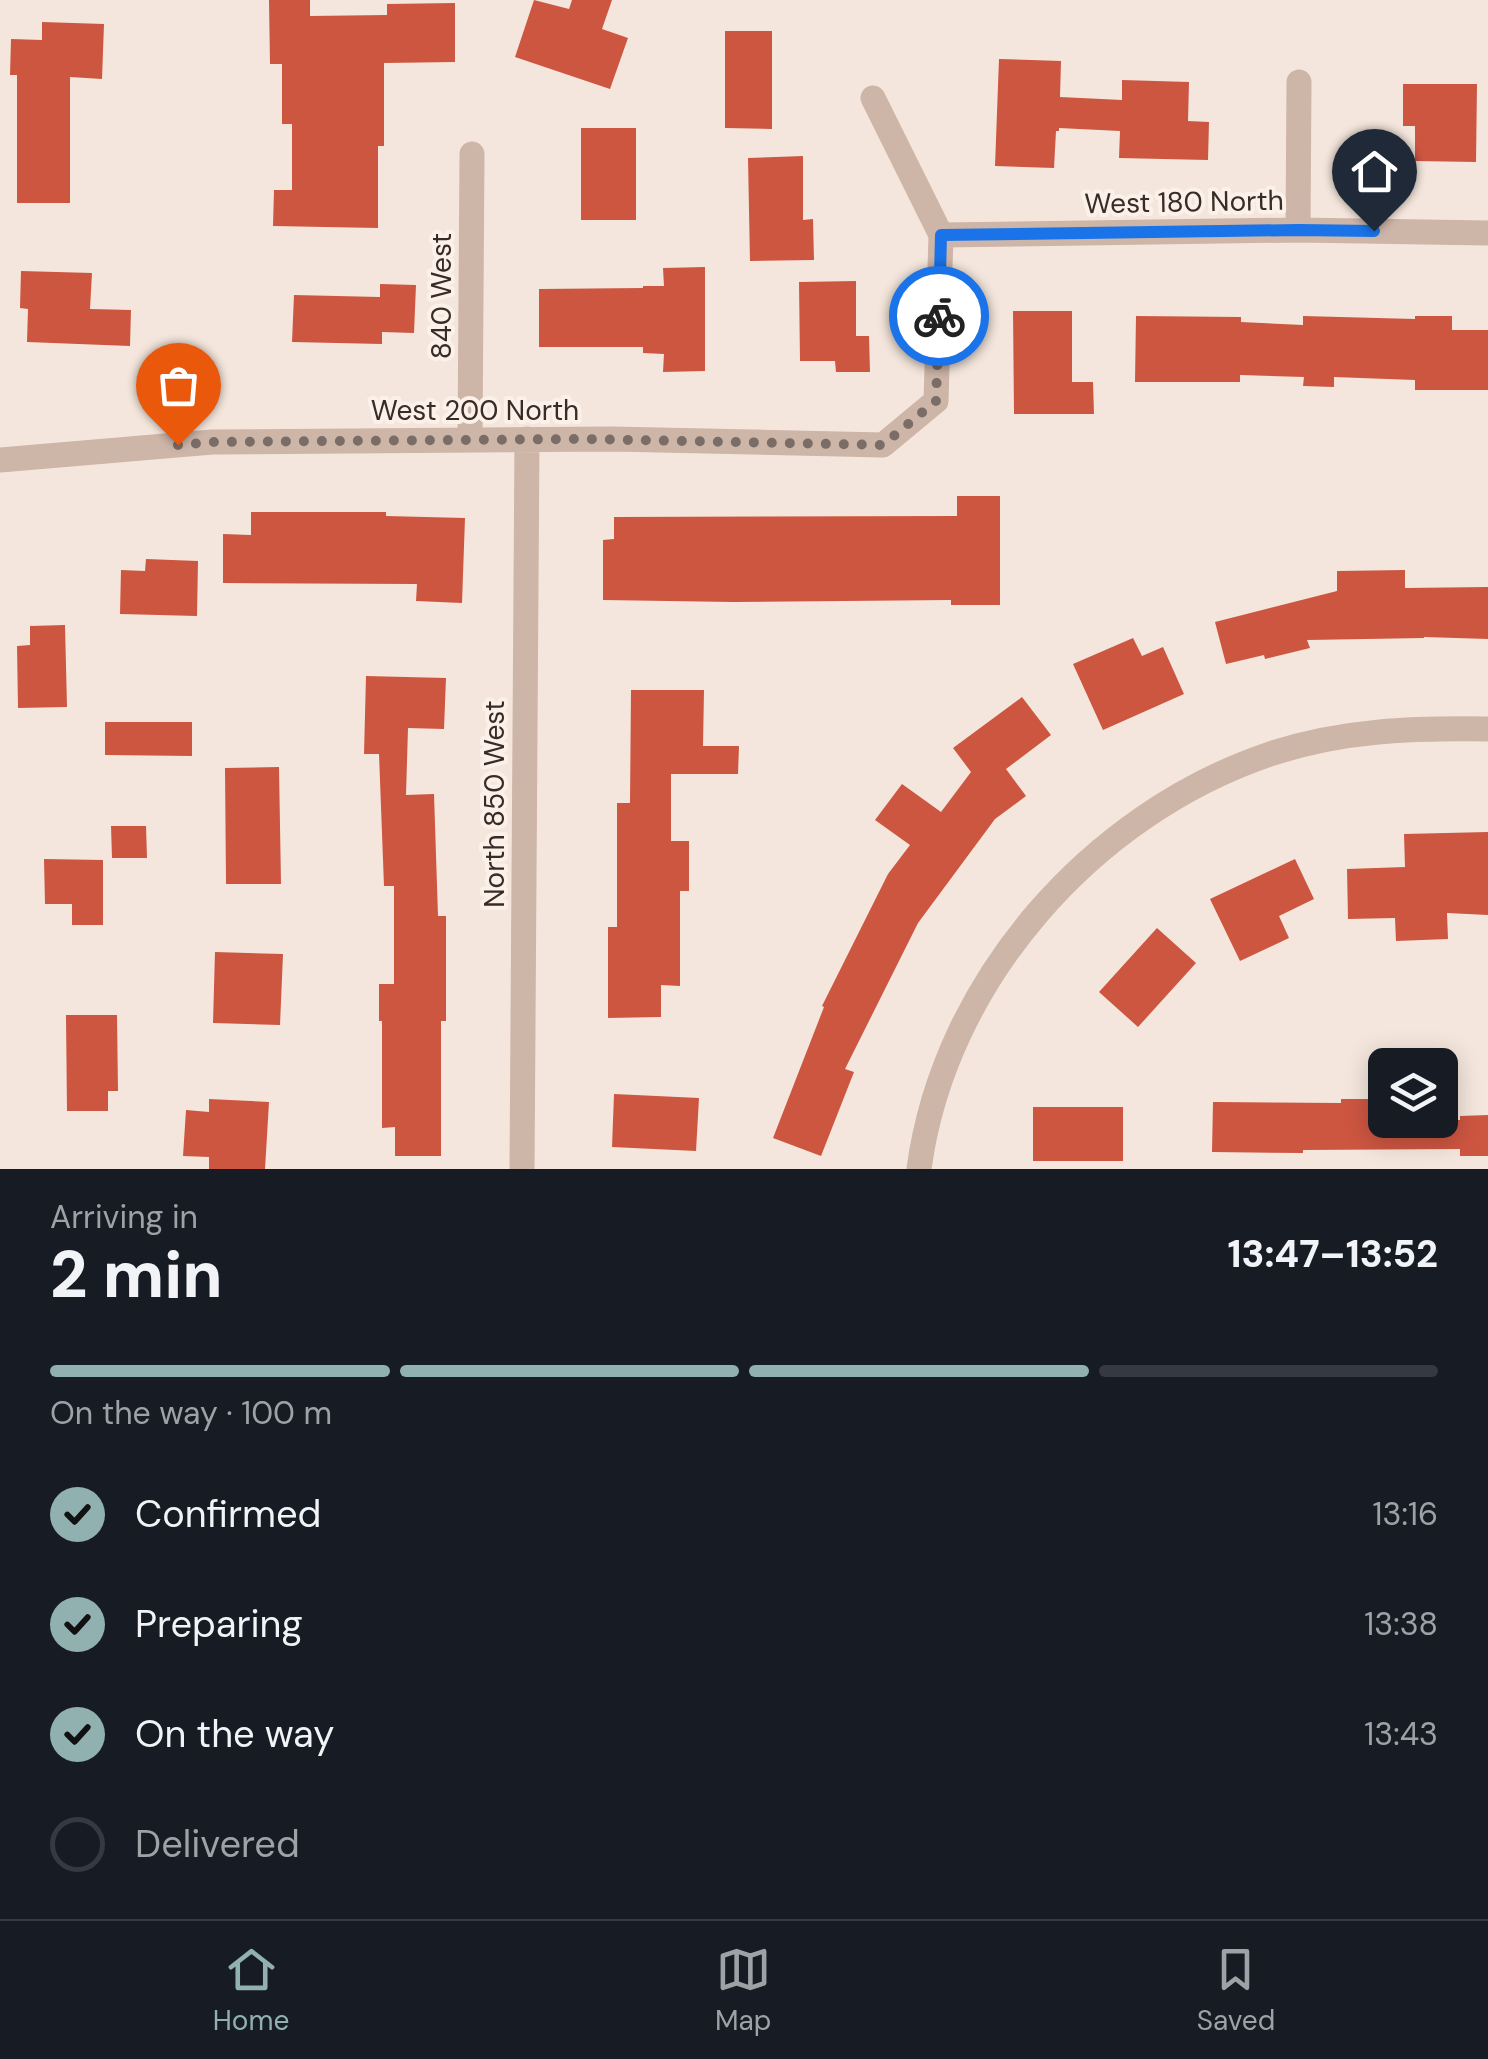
<!DOCTYPE html>
<meta charset="utf-8">
<style>
:root{--surface:#171b24;--page:#20242c;--text:#f1f3f6;--muted:#9ea1a6;--line:#363941;--accent:#91b0b0}
body{margin:0;font-family:"DM Sans",sans-serif;background:var(--page);color:var(--text);height:100vh;display:flex;flex-direction:column;font-size:38px;white-space:nowrap}
*{box-sizing:border-box;margin:0}
p{font-size:32px;color:var(--muted)}
.icon{flex:none;width:55px;height:55px;fill:none;stroke:currentColor;stroke-width:2;stroke-linecap:round;stroke-linejoin:round}
.map{position:relative;height:1169px;overflow:hidden}
.drawer{display:flex;flex-direction:column;background:var(--surface);flex:1}
.drawer>*{flex:none}
.buttons{position:absolute;left:1368px;top:1048px;display:grid;gap:20px}
.buttons a{display:grid;place-items:center;width:90px;height:90px;border-radius:15px;background:var(--surface);box-shadow:0 5px 25px #0003;font-size:50px}
.pin{position:absolute;display:grid;place-items:center;width:85px;height:85px;color:#fff;margin:-102px -42px;border-radius:50% 50% 50% 0;rotate:-45deg;box-shadow:0 0 10px #0007}
.pin .icon{rotate:45deg}
.courier{position:absolute;display:grid;place-items:center;width:100px;height:100px;margin:-50px;border:8px solid #1a73e8;border-radius:50%;background:#fff;color:#222;box-shadow:0 2px 12px #0007}
.headline em{font-style:normal;font-weight:800}
.headline div{display:flex;flex-direction:column-reverse}
.headline{display:flex;align-items:center;justify-content:space-between;height:170px;padding:0 50px}
h1{font-size:65px;font-weight:800;line-height:75px}
.bar{display:grid;grid-template-columns:repeat(4,1fr);gap:15px 10px;align-content:center;height:120px;padding:0 50px}
.bar i{height:12px;border-radius:8px;background:var(--line)}
.bar .current{background:var(--accent)}
.bar p{grid-column:span 4}
ol{padding:0 50px;list-style:none}
li{display:flex;align-items:center;gap:30px;height:110px}
li p{margin-inline-start:auto}
li .icon{padding:10px;border-radius:50%;background:var(--accent);color:#111;stroke-width:4}
li:last-child{color:var(--muted)}
li i{width:55px;height:55px;border:5px solid var(--line);border-radius:50%}
.tabs{display:flex;justify-content:space-around;align-items:center;height:140px;border-top:2px solid var(--line);background:var(--surface);font-size:28px;color:var(--muted)}
.tabs a{display:grid;justify-items:center;gap:5px}
.tabs .current{color:var(--accent)}
.map>svg:first-child{display:block}
.building{fill:#cd5641}
.lines{fill:none;stroke-linecap:round;stroke-linejoin:round}
.minor{stroke:#cdb5a7;stroke-width:25}
.done{stroke:#7a6d67;stroke-width:10;stroke-dasharray:0 18}
.route{stroke:#1a73e8;stroke-width:12}
.labels{text-anchor:middle;dominant-baseline:central;stroke-width:8;stroke-linejoin:round;paint-order:stroke}
.street-label{font-size:28px;fill:#392c28;stroke:#fbf1e9}
</style>
<div class="map">
<svg width="1488" height="1169" viewBox="0 0 1488 1169">
<rect width="100%" height="100%" fill="#f4e6dc"/>
<path class="building" d="M 269,0 L 310,0 L 310,16 L 387,15 L 387,4 L 455,3 L 455,62 L 384,63 L 384,146 L 378,146 L 378,228 L 273,226 L 274,190 L 292,190 L 292,124 L 282,124 L 282,64 L 270,64 Z
M 534,0 L 569,9 L 572,0 L 612,0 L 602,29 L 628,38 L 610,89 L 515,57 Z
M 42,22 L 104,24 L 102,79 L 70,77 L 70,203 L 17,203 L 17,75 L 10,75 L 11,39 L 42,40 Z
M 725,31 L 772,31 L 772,129 L 725,128 Z
M 999,59 L 1061,61 L 1060,97 L 1122,100 L 1122,80 L 1189,82 L 1188,121 L 1209,122 L 1208,160 L 1119,158 L 1120,131 L 1059,128 L 1059,131 L 1056,131 L 1054,168 L 995,166 Z
M 1403,84 L 1477,84 L 1476,162 L 1415,161 L 1415,126 L 1403,126 Z
M 581,128 L 636,128 L 636,220 L 581,220 Z
M 803,156 L 803,220 L 813,219 L 814,260 L 750,261 L 748,158 Z
M 705,267 L 705,371 L 663,372 L 664,354 L 643,353 L 643,347 L 539,347 L 539,289 L 643,288 L 643,286 L 664,286 L 663,268 Z
M 21,271 L 92,273 L 90,309 L 131,310 L 130,346 L 27,342 L 28,309 L 20,308 Z
M 856,281 L 856,336 L 869,336 L 870,372 L 836,372 L 835,361 L 800,361 L 799,282 Z
M 380,284 L 416,285 L 414,333 L 382,332 L 382,344 L 292,342 L 294,295 L 380,297 Z
M 1013,311 L 1072,311 L 1072,382 L 1093,382 L 1094,414 L 1014,414 Z
M 1136,316 L 1241,317 L 1241,322 L 1303,325 L 1303,316 L 1415,319 L 1415,316 L 1452,316 L 1452,330 L 1488,330 L 1488,390 L 1415,390 L 1415,380 L 1334,377 L 1334,387 L 1303,386 L 1304,377 L 1240,375 L 1240,382 L 1135,382 Z
M 957,496 L 1000,496 L 1000,605 L 951,605 L 951,600 L 733,602 L 603,600 L 603,540 L 614,539 L 614,517 L 957,516 Z
M 251,512 L 386,512 L 386,516 L 465,518 L 462,603 L 416,601 L 417,584 L 223,583 L 223,534 L 251,535 Z
M 146,559 L 198,561 L 197,616 L 120,614 L 121,570 L 145,571 Z
M 1405,570 L 1405,588 L 1488,587 L 1488,639 L 1424,637 L 1424,638 L 1307,640 L 1310,648 L 1265,659 L 1264,655 L 1226,664 L 1215,622 L 1337,591 L 1337,571 Z
M 65,625 L 67,707 L 18,708 L 17,646 L 30,645 L 30,626 Z
M 1133,638 L 1142,656 L 1163,647 L 1184,694 L 1103,730 L 1073,664 Z
M 366,676 L 446,678 L 444,729 L 408,728 L 406,795 L 434,794 L 438,916 L 446,916 L 446,1021 L 441,1021 L 441,1156 L 395,1156 L 395,1127 L 382,1128 L 382,1021 L 379,1021 L 379,984 L 394,984 L 394,886 L 384,886 L 379,754 L 364,754 Z
M 631,690 L 704,690 L 703,746 L 739,746 L 738,774 L 671,774 L 671,841 L 689,841 L 689,891 L 680,891 L 680,986 L 661,985 L 661,1017 L 608,1018 L 608,927 L 617,927 L 617,803 L 630,803 Z
M 1022,697 L 1051,735 L 1006,769 L 1026,796 L 995,819 L 918,923 L 845,1069 L 854,1072 L 821,1156 L 773,1138 L 824,1007 L 822,1006 L 888,874 L 910,845 L 875,820 L 902,784 L 941,812 L 971,772 L 953,748 Z
M 105,722 L 192,722 L 192,756 L 105,755 Z
M 279,767 L 281,884 L 226,884 L 225,768 Z
M 111,826 L 146,826 L 147,858 L 112,858 Z
M 1488,832 L 1488,915 L 1447,913 L 1448,939 L 1396,941 L 1395,918 L 1348,919 L 1347,869 L 1405,867 L 1404,834 Z
M 44,859 L 103,860 L 103,925 L 72,925 L 72,904 L 45,904 Z
M 1295,859 L 1314,899 L 1279,916 L 1289,938 L 1240,961 L 1210,899 Z
M 1157,928 L 1196,963 L 1138,1027 L 1099,992 Z
M 215,952 L 283,954 L 280,1025 L 213,1023 Z
M 66,1015 L 117,1015 L 118,1091 L 108,1091 L 108,1111 L 67,1111 Z
M 614,1094 L 699,1098 L 696,1151 L 612,1147 Z
M 209,1099 L 269,1102 L 265,1169 L 209,1169 L 209,1157 L 183,1156 L 186,1110 L 209,1112 Z
M 1341,1099 L 1385,1099 L 1385,1120 L 1460,1120 L 1460,1116 L 1488,1115 L 1488,1156 L 1460,1156 L 1460,1149 L 1303,1150 L 1303,1153 L 1212,1152 L 1213,1102 L 1341,1103 Z
M 1033,1107 L 1123,1107 L 1123,1161 L 1033,1161 Z"/>
<g class="lines">
<path class="minor" d="M 1298,230 L 1299,82
M 941,235 L 1298,230 L 1488,233
M 470,439 L 472,154
M 0,460 L 212,442 L 612,439 L 883,445 L 936,401 L 941,235 L 873,98
M 522,1169 L 527,439
M 919,1169 C 944,981 1092,814 1270,754 C 1342,730 1413,728 1488,729"/>
</g>
<g class="lines">
<path class="done" d="M 178,445 L 212,442 L 584,439 L 883,445 L 936,401 L 939,316"/>
<path class="route" d="M 939,316 L 941,235 L 1298,230 L 1374,231"/>
</g>
<g class="labels">
<g class="street-label">
<text transform="translate(1184 202) rotate(-1)">West 180 North</text>
<text transform="translate(441 296) rotate(-90)">840 West</text>
<text x="475" y="410">West 200 North</text>
<text transform="translate(494 804) rotate(-90)">North 850 West</text>
</g>
</g>
</svg>
<div class="buttons">
<a><svg class="icon" aria-label="layers" viewBox="0 0 24 24"><path d="M12 4l9 5-9 5-9-5zM3 14l9 5 9-5"/></svg></a>
</div>
<div class="pin" style="left:178px;top:445px;background:#ea580c"><svg class="icon" aria-label="bag" viewBox="0 0 24 24"><path d="M5 8h14l-1 12H6zM9 8a3 3 0 0 1 6 0"/></svg></div>
<div class="pin" style="left:1374px;top:231px;background:#1f2937"><svg class="icon" aria-label="home" viewBox="0 0 24 24"><path d="M3 11l9-7 9 7M6 9v11h12V9"/></svg></div>
<div class="courier" style="left:939px;top:316px"><svg class="icon" aria-label="bike" viewBox="0 0 24 24"><circle cx="6" cy="16" r="4"/><circle cx="18" cy="16" r="4"/><path d="M6 16l4-8h5l3 8M10 8l3 8H6M13 5h3"/></svg></div>
</div>
<section class="drawer">
<div class="headline"><div><h1>2 min</h1><p>Arriving in</p></div><em>13:47–13:52</em></div>
<div class="bar"><i class="current"></i><i class="current"></i><i class="current"></i><i></i><p>On the way · 100 m</p></div>
<ol>
<li><svg class="icon" aria-label="check" viewBox="0 0 24 24"><path d="M5 12l5 5 9-10"/></svg>Confirmed<p>13:16</p></li>
<li><svg class="icon" aria-label="check" viewBox="0 0 24 24"><path d="M5 12l5 5 9-10"/></svg>Preparing<p>13:38</p></li>
<li><svg class="icon" aria-label="check" viewBox="0 0 24 24"><path d="M5 12l5 5 9-10"/></svg>On the way<p>13:43</p></li>
<li><i></i>Delivered</li>
</ol>
</section>
<nav class="tabs">
<a class="current"><svg class="icon" aria-label="home" viewBox="0 0 24 24"><path d="M3 11l9-7 9 7M6 9v11h12V9"/></svg>Home</a>
<a><svg class="icon" aria-label="map" viewBox="0 0 24 24"><path d="M3 6l6-2 6 2 6-2v14l-6 2-6-2-6 2zM9 4v14M15 6v14"/></svg>Map</a>
<a><svg class="icon" aria-label="saved" viewBox="0 0 24 24"><path d="M7 4h10v16l-5-4-5 4z"/></svg>Saved</a>
</nav>
